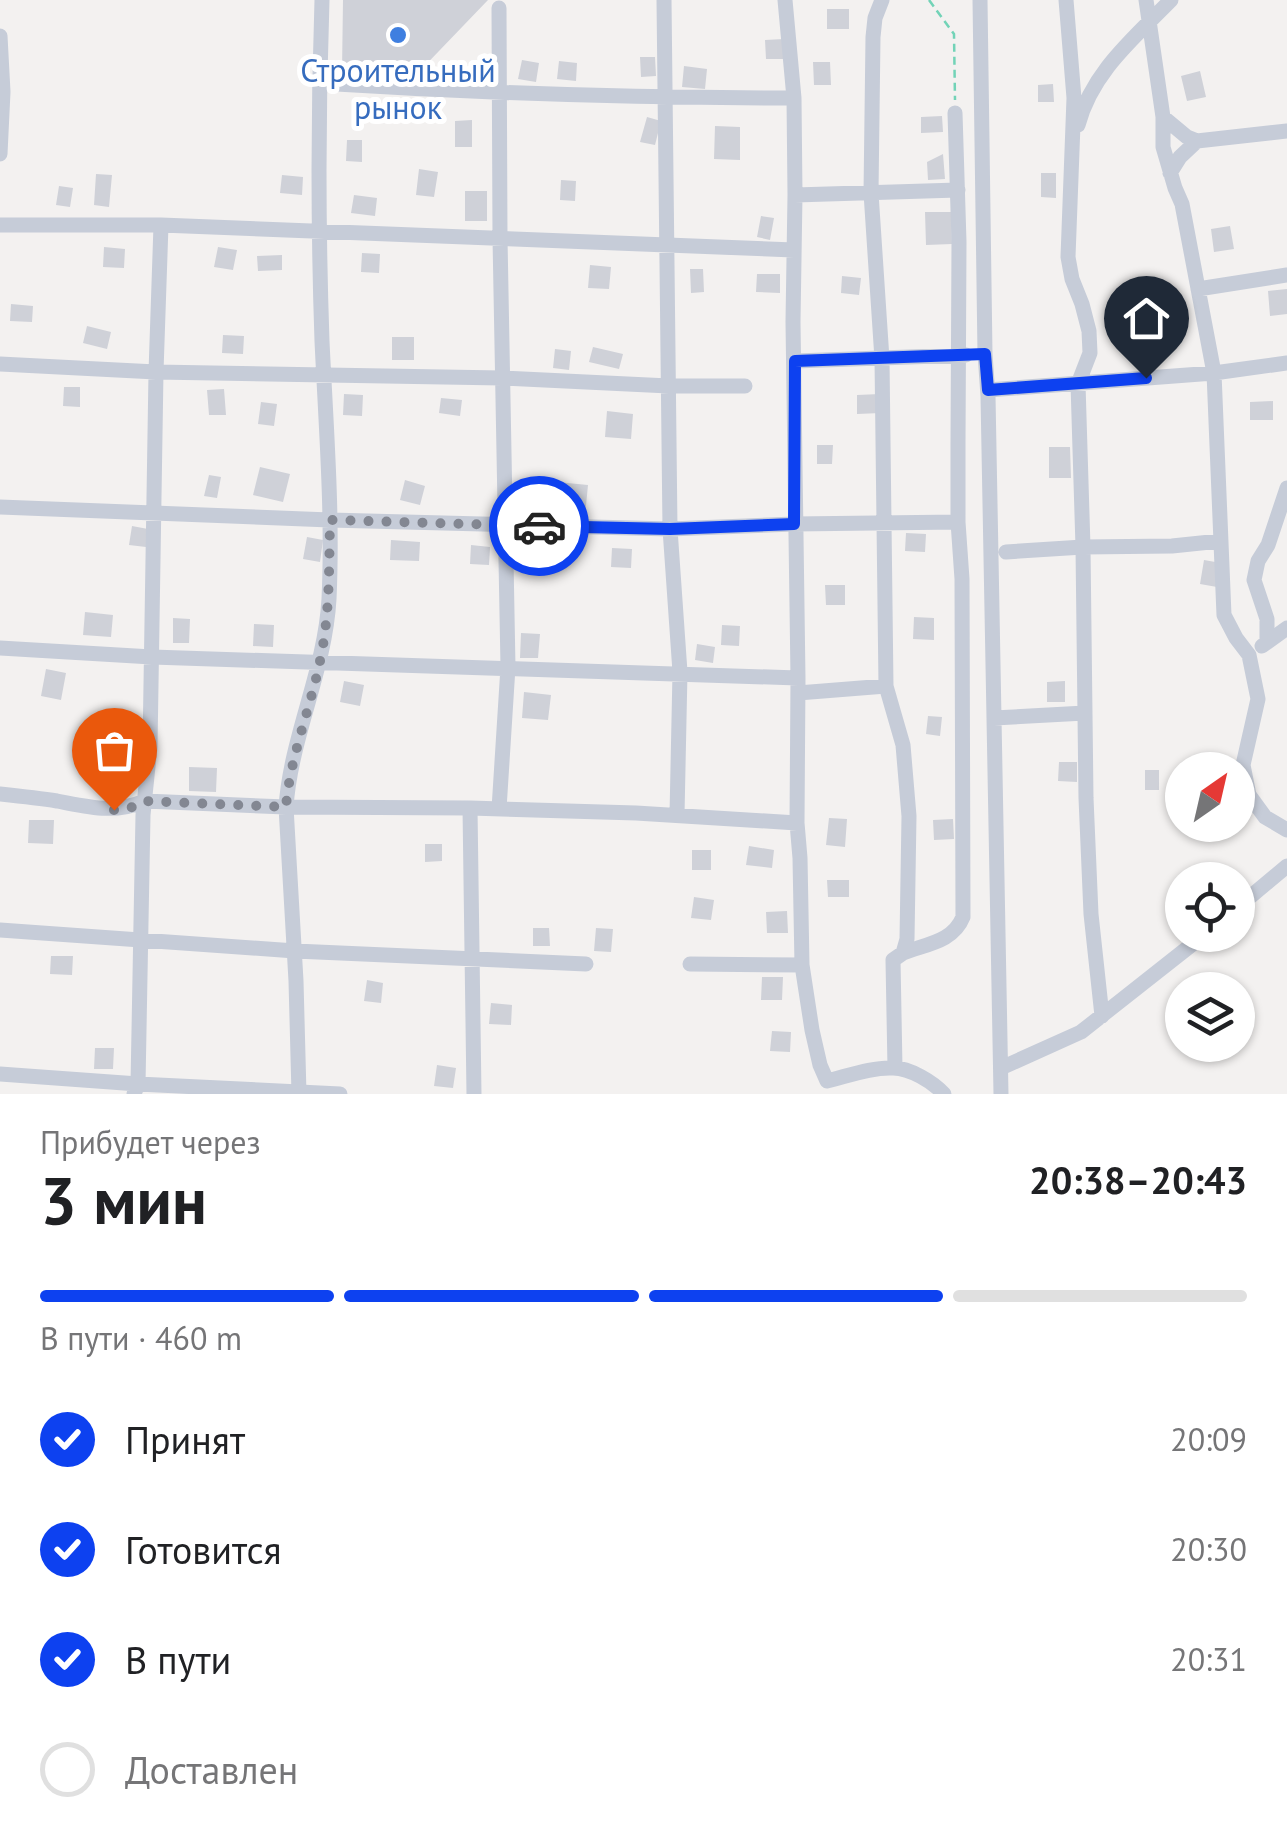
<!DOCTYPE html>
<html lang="ru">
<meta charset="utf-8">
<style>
:root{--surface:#fff;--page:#f6f6f6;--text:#202124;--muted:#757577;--line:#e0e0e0;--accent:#0d41f0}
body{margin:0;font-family:"PT Sans",sans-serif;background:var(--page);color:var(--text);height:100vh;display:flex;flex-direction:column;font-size:38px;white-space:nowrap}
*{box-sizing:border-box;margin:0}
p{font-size:32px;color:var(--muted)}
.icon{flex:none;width:55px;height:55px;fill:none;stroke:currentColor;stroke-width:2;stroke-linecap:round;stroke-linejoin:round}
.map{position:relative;height:1094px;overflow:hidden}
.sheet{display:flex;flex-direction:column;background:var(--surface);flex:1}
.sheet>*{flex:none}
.needle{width:65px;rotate:34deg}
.fabs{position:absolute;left:1165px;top:752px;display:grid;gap:20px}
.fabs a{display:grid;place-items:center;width:90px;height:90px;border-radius:50%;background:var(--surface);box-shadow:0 2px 8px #0004;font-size:50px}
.pin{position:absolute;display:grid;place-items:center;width:85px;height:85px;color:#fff;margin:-102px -42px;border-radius:50% 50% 50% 0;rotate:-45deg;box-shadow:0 0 10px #0007}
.pin .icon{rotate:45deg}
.courier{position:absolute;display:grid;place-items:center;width:100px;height:100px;margin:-50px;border:8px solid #0d41f0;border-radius:50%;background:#fff;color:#222;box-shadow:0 2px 12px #0007}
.headline em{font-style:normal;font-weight:700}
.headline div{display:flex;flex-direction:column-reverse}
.headline{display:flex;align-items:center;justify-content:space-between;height:170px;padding:0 40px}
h1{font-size:65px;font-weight:700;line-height:75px}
.bar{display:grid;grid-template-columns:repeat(4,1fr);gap:15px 10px;align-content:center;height:120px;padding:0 40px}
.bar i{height:12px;border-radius:8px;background:var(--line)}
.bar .selected{background:var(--accent)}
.bar p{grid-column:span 4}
ol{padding:0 40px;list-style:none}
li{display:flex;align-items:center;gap:30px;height:110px}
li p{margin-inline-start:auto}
li .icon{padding:10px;border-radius:50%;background:var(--accent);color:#fff;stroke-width:4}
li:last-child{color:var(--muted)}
li i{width:55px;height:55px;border:5px solid var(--line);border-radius:50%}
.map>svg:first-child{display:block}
.building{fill:#cfd1d8}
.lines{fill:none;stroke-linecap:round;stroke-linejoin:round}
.path{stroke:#72d3b7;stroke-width:2.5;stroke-dasharray:8 5;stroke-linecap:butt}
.minor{stroke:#c6ccd8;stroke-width:15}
.done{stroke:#838792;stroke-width:10;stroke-dasharray:0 18}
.route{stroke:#0d41f0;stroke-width:12}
.shop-dot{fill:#3f7fe0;stroke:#fff;stroke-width:4}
.labels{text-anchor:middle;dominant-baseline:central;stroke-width:10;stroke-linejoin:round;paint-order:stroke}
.shop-label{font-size:32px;fill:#366cbe;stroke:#fff}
</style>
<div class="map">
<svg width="1287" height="1094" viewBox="0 0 1287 1094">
<rect width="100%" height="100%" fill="#f3f1f0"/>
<path class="building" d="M 343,0 L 488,0 L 414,77 L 342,71 Z
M 827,9 L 849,9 L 849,29 L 827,29 Z
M 784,39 L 785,59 L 766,59 L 765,40 Z
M 640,57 L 655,57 L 656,76 L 641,77 Z
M 522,60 L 539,63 L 536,82 L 518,79 Z
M 559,61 L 577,63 L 576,81 L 557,79 Z
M 813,62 L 830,62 L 831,85 L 814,85 Z
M 684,66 L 707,69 L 705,89 L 682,87 Z
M 1200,71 L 1206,97 L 1187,101 L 1181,76 Z
M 1053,84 L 1054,102 L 1038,102 L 1038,85 Z
M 942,116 L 943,132 L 921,133 L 921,117 Z
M 647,117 L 661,121 L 655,145 L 640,142 Z
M 472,120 L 472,147 L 455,147 L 455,121 Z
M 715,126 L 740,127 L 740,160 L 714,159 Z
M 347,140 L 362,140 L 362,162 L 346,161 Z
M 943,154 L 945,179 L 928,180 L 927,162 Z
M 419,169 L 438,172 L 434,197 L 416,195 Z
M 1041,173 L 1056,173 L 1056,198 L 1041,197 Z
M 96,174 L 112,175 L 109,207 L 94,205 Z
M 282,175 L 303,177 L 302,195 L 280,193 Z
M 561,180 L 576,181 L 575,201 L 560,200 Z
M 59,186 L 73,188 L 70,207 L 56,205 Z
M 465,191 L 487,191 L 487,221 L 465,221 Z
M 354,195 L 377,198 L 375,216 L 351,213 Z
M 925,212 L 951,212 L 952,244 L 926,245 Z
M 761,216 L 774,218 L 770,240 L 757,237 Z
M 1230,226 L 1234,249 L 1214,252 L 1211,229 Z
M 104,247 L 125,249 L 124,268 L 103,267 Z
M 218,247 L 237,250 L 233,270 L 214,267 Z
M 362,253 L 380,254 L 379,273 L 361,272 Z
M 282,255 L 282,270 L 258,271 L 257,256 Z
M 590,265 L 611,267 L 609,289 L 588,288 Z
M 690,269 L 703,269 L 704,292 L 691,293 Z
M 757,274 L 780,274 L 780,293 L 756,292 Z
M 842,276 L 861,278 L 859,295 L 841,293 Z
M 1287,289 L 1287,314 L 1270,316 L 1268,291 Z
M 11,304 L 33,306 L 32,322 L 10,321 Z
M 87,326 L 111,332 L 107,349 L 83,343 Z
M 223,335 L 244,336 L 243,354 L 222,353 Z
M 392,337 L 414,337 L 414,360 L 392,360 Z
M 593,347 L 623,354 L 619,369 L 589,362 Z
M 555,349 L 571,351 L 569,370 L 553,368 Z
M 64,387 L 80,387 L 80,407 L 63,406 Z
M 224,389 L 226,415 L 209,415 L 207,390 Z
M 344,394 L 363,395 L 362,416 L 343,415 Z
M 880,394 L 881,413 L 857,414 L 857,395 Z
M 441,398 L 462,400 L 460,416 L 439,413 Z
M 1273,401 L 1273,420 L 1250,420 L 1250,402 Z
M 261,402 L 277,404 L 274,426 L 258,424 Z
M 607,411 L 633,414 L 631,439 L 605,437 Z
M 817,445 L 833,445 L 832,464 L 817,464 Z
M 1049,447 L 1070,447 L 1071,478 L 1049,478 Z
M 260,467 L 290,474 L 283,502 L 253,495 Z
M 209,475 L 221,477 L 217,498 L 204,496 Z
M 405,480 L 425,486 L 420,505 L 400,500 Z
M 557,482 L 588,485 L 585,516 L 554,512 Z
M 132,526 L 148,529 L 146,547 L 129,545 Z
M 906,533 L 926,534 L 925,552 L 905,551 Z
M 307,537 L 323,540 L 320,562 L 303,559 Z
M 391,540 L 420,542 L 419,561 L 390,560 Z
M 471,545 L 490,547 L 489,565 L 470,564 Z
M 612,548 L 632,549 L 631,568 L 611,567 Z
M 1204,560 L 1221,563 L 1217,587 L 1200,584 Z
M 825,585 L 845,585 L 845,605 L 826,605 Z
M 85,612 L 113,615 L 111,637 L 83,635 Z
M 914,617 L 934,618 L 934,640 L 913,639 Z
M 173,618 L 190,619 L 189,643 L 173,643 Z
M 254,624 L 274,625 L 273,647 L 253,646 Z
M 722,625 L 740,626 L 739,646 L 721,645 Z
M 521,633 L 540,634 L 538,658 L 520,658 Z
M 697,644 L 715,647 L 713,663 L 695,660 Z
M 46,669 L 66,673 L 61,700 L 41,696 Z
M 344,681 L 364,685 L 360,706 L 340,702 Z
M 1065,681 L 1065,702 L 1047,702 L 1047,682 Z
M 524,692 L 551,695 L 548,720 L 522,718 Z
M 928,716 L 942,717 L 940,736 L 926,734 Z
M 99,742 L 122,746 L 118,773 L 94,769 Z
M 1059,762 L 1077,762 L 1077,782 L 1058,781 Z
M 189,767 L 217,768 L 216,792 L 189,791 Z
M 1145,770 L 1159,770 L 1159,790 L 1145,790 Z
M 829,818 L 847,819 L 845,847 L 826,845 Z
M 953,819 L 954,839 L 934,840 L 933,820 Z
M 29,820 L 54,820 L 53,844 L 28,843 Z
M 425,844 L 442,844 L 442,861 L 425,862 Z
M 749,846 L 774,850 L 772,868 L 746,865 Z
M 692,850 L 711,850 L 711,870 L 692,870 Z
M 827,880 L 849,880 L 849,897 L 828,897 Z
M 694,897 L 714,900 L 711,920 L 691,918 Z
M 787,911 L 788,933 L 767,933 L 766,912 Z
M 533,928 L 549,928 L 550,946 L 533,946 Z
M 596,928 L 613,929 L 611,952 L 594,951 Z
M 51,956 L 73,956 L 72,975 L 50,974 Z
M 762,977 L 783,977 L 782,1000 L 761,1000 Z
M 367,980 L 383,983 L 381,1003 L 364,1001 Z
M 491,1003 L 512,1005 L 511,1025 L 489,1024 Z
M 772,1031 L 791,1032 L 790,1052 L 770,1051 Z
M 95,1048 L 114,1048 L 113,1069 L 94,1069 Z
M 437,1065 L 456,1068 L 453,1088 L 434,1086 Z"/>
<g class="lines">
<path class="path" d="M 929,0 L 954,34 L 955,100"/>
<path class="minor" d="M 664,0 L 670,529 L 680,672 L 677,815
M 785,0 L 794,98 L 795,195 L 793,322 L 798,678 L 797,823 L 800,858 L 802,965 L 812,1030 L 820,1065 L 827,1081 C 848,1076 872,1067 893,1068 C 910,1068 933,1082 944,1094
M 882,0 L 875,18 L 873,37 L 871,193 L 882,359 L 886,686 L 903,745 L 909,816 L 907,939 L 903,953 L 893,960 L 895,1068
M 980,0 L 985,354 L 988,396 L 1001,1094
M 1066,0 L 1074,98 L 1068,257 L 1072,279 L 1082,304 L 1089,331 L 1090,353 L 1078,384 L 1083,547 L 1086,798 L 1091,914 L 1102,1016
M 1146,0 L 1163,117 L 1163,147 L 1175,188 L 1182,204 L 1214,373 L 1224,615 L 1236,638 L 1249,655 L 1258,699 L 1243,765 L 1249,795 L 1265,817 L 1287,830
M 499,8 L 500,238 L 508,667 L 499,809
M 0,36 L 3,92 L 0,154
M 319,83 C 477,93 635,98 794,98
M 1163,117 L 1187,137 L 1197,141 L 1287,131
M 1078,125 C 1092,72 1134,38 1171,0
M 1170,173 L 1180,157 L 1197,141
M 795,195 L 958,190
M 0,225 L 161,225 L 794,250
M 1198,289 L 1287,275
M 795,361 L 966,355
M 0,364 L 156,372 L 502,378 L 669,386 L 745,386
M 988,390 L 1214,373 L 1287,363
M 0,507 L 330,520 L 670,529 L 794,524 L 958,522
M 1006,552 L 1083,547 L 1172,546 L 1220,541
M 1267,642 L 1267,619 L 1254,580 L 1258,561 L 1268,545 L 1287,488
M 1262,646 L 1287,628
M 0,648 L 152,657 L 798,678
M 798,693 L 886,686
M 994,718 L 1085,713
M 0,794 C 19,796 38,798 57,801 C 89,807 114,814 145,801 L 286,807 L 470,808 L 636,813 L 797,823
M 470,808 L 474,1094
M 1238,907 L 1287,866
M 0,930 L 295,951 L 586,964
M 903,953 C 926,944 953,942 963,917 L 962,579 L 958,522 L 958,442 L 959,242 L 955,113
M 690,964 L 802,965
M 1001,1068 L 1081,1032 L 1204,935
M 0,1074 L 138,1084 L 340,1094
M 134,1094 L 138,1084 L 143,815 L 150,747 L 156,372 L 161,225
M 299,1094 L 296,981 L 286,807 C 291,736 325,671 329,599 C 333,514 326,427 322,341 C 318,227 318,114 322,0"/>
</g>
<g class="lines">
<path class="done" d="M 114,810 L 130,808 L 145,801 L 286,807 C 290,757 310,710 320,661 C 330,615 329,567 330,520 L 539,526"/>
<path class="route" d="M 539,526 L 670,529 L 794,524 L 795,361 L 985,354 L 988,390 L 1146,378"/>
</g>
<circle class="shop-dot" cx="398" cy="35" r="10"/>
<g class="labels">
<g class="shop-label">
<text x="398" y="70">Строительный<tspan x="398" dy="37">рынок</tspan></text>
</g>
</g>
</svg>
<div class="fabs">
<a><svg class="needle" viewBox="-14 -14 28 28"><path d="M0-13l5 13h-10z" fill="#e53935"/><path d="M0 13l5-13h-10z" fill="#757577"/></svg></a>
<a><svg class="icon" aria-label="locate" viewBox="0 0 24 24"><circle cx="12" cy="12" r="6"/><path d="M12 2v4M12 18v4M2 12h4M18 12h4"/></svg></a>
<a><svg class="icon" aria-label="layers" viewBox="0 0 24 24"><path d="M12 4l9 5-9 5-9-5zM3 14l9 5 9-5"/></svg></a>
</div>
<div class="pin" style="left:114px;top:810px;background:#ea580c"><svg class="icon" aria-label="bag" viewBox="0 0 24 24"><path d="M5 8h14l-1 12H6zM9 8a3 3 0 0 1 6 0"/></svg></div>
<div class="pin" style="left:1146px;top:378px;background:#1f2937"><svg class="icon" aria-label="home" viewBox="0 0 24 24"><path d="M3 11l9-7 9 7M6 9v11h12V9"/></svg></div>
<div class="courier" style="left:539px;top:526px"><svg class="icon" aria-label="car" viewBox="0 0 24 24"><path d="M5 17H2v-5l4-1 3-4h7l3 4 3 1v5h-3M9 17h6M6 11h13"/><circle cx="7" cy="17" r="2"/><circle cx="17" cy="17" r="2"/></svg></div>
</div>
<section class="sheet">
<div class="headline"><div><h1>3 мин</h1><p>Прибудет через</p></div><em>20:38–20:43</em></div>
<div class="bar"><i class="selected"></i><i class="selected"></i><i class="selected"></i><i></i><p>В пути · 460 m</p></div>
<ol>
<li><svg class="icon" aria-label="check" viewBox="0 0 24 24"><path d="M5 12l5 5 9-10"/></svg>Принят<p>20:09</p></li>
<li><svg class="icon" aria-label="check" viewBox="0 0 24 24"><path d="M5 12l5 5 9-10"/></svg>Готовится<p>20:30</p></li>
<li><svg class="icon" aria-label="check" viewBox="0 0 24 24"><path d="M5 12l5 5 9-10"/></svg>В пути<p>20:31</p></li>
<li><i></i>Доставлен</li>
</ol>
</section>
